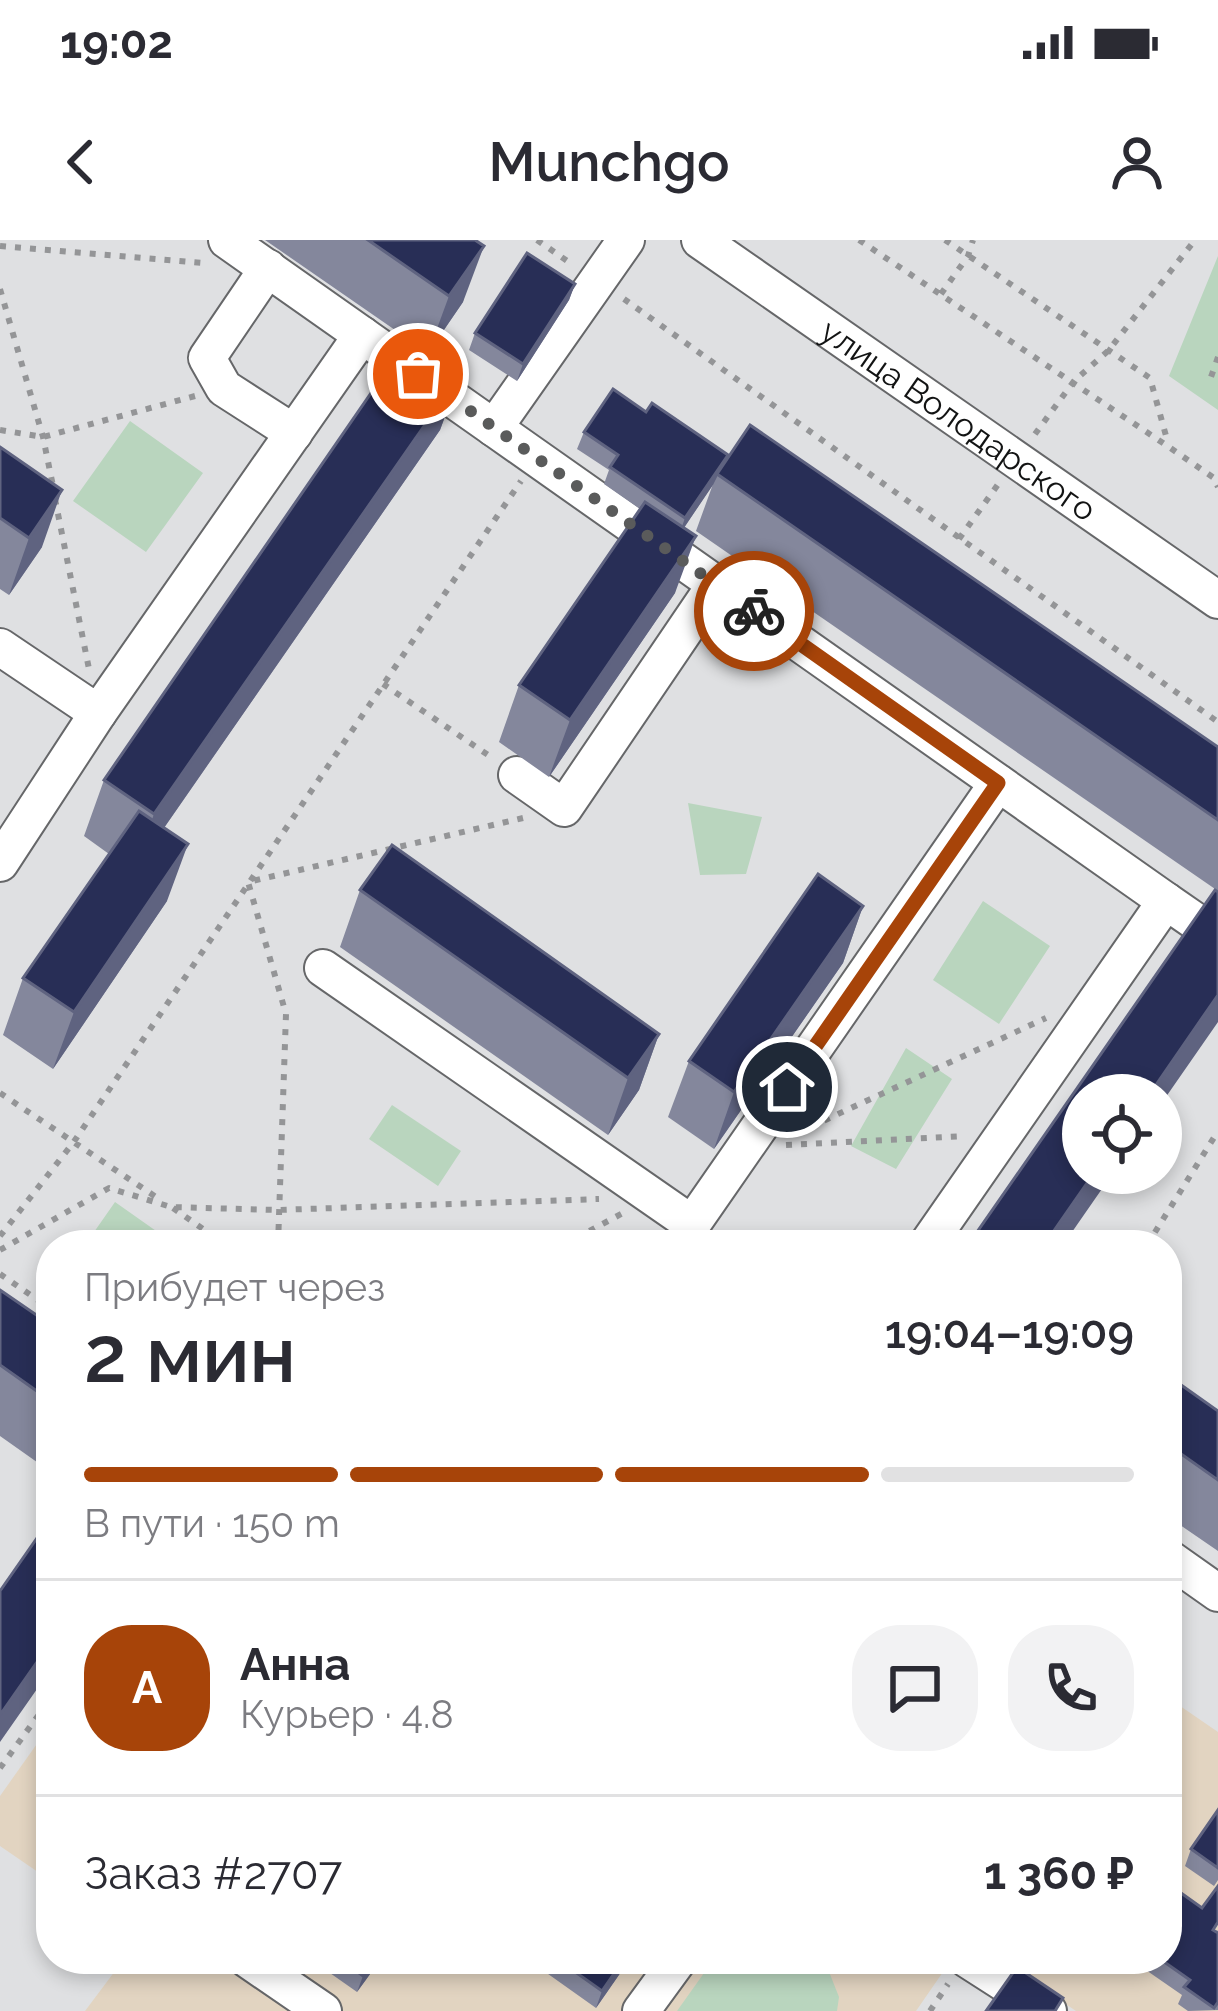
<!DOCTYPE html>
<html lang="ru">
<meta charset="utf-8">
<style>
:root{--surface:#fff;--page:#f2f2f3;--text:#2b2b33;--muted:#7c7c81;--line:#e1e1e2;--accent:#a74409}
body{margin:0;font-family:Raleway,sans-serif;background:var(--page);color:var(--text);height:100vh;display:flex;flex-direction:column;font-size:45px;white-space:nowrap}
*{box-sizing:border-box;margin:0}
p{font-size:39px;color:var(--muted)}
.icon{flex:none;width:66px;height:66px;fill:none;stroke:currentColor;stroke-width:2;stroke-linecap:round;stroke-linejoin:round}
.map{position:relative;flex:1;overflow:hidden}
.panel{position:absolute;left:36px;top:990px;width:1146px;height:744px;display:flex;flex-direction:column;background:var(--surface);border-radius:48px;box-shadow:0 6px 18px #0003}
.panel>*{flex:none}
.controls{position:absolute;left:1062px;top:834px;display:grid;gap:24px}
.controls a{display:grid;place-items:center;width:120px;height:120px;border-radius:50%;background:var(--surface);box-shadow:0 6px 18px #0003;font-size:60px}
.pin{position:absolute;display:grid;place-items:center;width:102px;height:102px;color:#fff;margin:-51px;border:6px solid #fff;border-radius:50%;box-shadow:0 3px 12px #0007}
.courier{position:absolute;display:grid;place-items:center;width:120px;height:120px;margin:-60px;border:9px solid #a74409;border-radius:50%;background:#fff;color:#222;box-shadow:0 3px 15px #0007}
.summary em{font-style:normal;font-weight:600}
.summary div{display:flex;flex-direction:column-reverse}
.summary{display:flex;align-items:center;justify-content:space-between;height:204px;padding:0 48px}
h1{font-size:78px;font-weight:600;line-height:90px}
.bar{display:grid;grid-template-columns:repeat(4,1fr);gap:18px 12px;align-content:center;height:144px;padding:0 48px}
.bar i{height:15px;border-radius:9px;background:var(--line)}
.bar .selected{background:var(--accent)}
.bar p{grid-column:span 4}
.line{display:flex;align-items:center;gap:30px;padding:0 48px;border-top:3px solid var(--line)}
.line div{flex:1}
.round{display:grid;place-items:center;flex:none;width:126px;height:126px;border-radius:48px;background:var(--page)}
.status{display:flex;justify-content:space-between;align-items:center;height:84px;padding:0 60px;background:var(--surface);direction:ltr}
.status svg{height:33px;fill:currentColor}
header{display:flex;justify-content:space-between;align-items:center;height:156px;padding:0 48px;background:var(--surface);font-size:54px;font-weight:600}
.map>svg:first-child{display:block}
.education{fill:#e2d4c1}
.green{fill:#b9d5be}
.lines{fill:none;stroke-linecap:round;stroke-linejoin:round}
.minor-casing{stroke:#666769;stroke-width:40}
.path{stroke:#949597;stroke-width:6;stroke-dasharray:6 9;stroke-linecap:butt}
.minor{stroke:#fff;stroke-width:36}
.wall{fill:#84879c}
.shaded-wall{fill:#5f6380}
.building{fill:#282e56;stroke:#5f6380;stroke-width:3}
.done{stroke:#5a5b5b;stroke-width:12;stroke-dasharray:0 21.6}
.route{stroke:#a74409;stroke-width:15}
.labels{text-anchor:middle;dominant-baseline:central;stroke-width:12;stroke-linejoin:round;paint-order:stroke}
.street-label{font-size:33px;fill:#121313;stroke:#ecedef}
</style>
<div class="status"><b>19:02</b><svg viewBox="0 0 49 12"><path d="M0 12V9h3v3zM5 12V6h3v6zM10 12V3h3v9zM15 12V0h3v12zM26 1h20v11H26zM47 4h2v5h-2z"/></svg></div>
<header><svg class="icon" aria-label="back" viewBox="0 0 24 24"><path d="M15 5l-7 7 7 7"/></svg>Munchgo<svg class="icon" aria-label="person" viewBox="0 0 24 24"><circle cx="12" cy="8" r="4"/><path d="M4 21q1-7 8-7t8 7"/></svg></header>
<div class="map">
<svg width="1218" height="1771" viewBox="0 0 1218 1771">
<rect width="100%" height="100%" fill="#dfe0e2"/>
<path class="education" d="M 1167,1457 L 1218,1492 L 1218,1771 L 1076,1771 L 999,1719 L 1167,1719 Z
M 51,1484 L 51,1641 L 0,1606 L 0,1556 Z
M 124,1719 L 952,1719 L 916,1771 L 85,1771 Z"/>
<path class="green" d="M 1218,16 L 1218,170 L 1169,136 Z
M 130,181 L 203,233 L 146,312 L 73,261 Z
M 688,563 L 762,577 L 746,634 L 700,635 Z
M 983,661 L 1050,706 L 999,784 L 933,740 Z
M 906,808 L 952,839 L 896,929 L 851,906 Z
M 392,865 L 461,911 L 438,946 L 369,899 Z
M 115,962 L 176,1005 L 85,1005 Z
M 714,1719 L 824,1719 L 839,1757 L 837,1771 L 677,1771 Z"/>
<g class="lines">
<g class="minor-casing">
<g id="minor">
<path d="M 227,0 L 494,188"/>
<path d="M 626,0 L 494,188 L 1166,661"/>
<path id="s1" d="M 700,0 L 1218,360"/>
<path d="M 268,28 L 207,118 L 224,148 L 294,193"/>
<path d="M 0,407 L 98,473 L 362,95"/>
<path d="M 517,535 L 564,568 L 716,344"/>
<path d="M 0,623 L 98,473"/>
<path d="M 323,728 L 692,984 L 998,543"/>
<path d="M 927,1005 L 1166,661 L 1218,697"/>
<path d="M 1167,1317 L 1218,1353"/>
<path d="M 247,1719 L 323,1771"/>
<path d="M 967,1719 L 1048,1771"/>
<path d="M 641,1771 L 679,1719"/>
</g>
</g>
<path class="path" d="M 537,0 L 573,25
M 859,0 L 1169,207 L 1214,238 L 1218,247
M 945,0 L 1150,138 L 1168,203
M 0,6 L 204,23
M 0,49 L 43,197 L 53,246
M 941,54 L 968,16 L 973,0
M 624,59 L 1218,482
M 1218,117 L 1211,137 L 1218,141
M 0,190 L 43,197 L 195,156
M 1035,194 L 1074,141 L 1108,111 L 1195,0
M 55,259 L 89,429
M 959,299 L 999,243
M 383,444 L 494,519
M 0,853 L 162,961
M 797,893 L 1046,778
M 786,905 L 965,896
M 173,968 L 226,1005
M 0,996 L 73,903 L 521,241
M 278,1005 L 286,774 L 248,642 L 523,578
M 563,1005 L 623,973
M 1147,1005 L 1218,891
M 0,1010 L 109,948 L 171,967 L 277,970 L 599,959
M 0,1034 L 51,1069
M 0,1528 L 51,1458
M 930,1771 L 948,1744"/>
<use href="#minor" class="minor"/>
</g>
<path class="wall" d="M 265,0 L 475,0 L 463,62 L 429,112 L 461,133 L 440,190 L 164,588 L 167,661 L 53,829 L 3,795 L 23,738 L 109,614 L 84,596 L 104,540 L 408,99 Z
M 575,44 L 569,60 L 517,141 L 469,110 L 475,93 Z
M 646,172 L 728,215 L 1218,507 L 1218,651 L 696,291 L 713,244 L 684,288 L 675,353 L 549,537 L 499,502 L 519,445 L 640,269 L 604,244 L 609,230 L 577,209 L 584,192 Z
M 0,207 L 42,307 L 9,355 L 0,349 Z
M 360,650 L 659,794 L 639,850 L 608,895 L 340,707 Z
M 863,666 L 843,723 L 714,909 L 668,877 L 689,821 Z
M 0,1050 L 51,1085 L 51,1232 L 0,1196 Z
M 1167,1135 L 1218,1171 L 1218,1311 L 1167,1276 Z
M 1218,1570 L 1218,1640 L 1214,1646 L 1185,1626 L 1191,1609 Z
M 1218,1690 L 1216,1692 L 1218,1693 L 1218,1770 L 1188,1771 L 1178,1764 L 1182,1755 L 1130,1719 L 1167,1719 Z
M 310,1719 L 381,1719 L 357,1752 Z
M 527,1719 L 630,1719 L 596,1768 Z"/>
<path class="shaded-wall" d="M 484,6 L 463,62 L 428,113 L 449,56 Z
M 575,44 L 569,60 L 517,141 L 523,124 Z
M 461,133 L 440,190 L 134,631 L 154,574 Z
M 728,215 L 713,245 L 679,295 L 685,278 Z
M 62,250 L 42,307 L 9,355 L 29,298 Z
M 696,296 L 675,353 L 549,537 L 570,480 Z
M 188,604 L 167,661 L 53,829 L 74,772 Z
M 863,666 L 843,723 L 714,909 L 734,852 Z
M 1218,755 L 1218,782 L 1161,864 L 1161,855 L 1149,855 Z
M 659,794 L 639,850 L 608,895 L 628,838 Z
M 1094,933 L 1113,933 L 1063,1005 L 1044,1005 Z
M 51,1402 L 51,1429 L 0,1502 L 0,1475 Z
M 375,1719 L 381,1719 L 357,1752 L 363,1736 Z
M 624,1719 L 630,1719 L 596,1768 L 602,1751 Z"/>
<path class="building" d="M 368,0 L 475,0 L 484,6 L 449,56 Z
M 527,13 L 575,44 L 523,124 L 475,93 Z
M 409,98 L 461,133 L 154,574 L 104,540 Z
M 613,149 L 646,172 L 652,163 L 728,215 L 685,278 L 610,227 L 618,215 L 584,192 Z
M 750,185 L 1218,507 L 1218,580 L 717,234 Z
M 0,207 L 62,250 L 29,298 L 0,278 Z
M 645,262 L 696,296 L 570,480 L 519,445 Z
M 139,571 L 188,604 L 74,772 L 23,738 Z
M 392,605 L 659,794 L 628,838 L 360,650 Z
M 818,634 L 863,666 L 734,852 L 689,821 Z
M 1215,650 L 1218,652 L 1218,755 L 1149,855 L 1083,855 L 1083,933 L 1094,933 L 1044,1005 L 968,1005 Z
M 0,1050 L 51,1085 L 51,1161 L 0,1125 Z
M 1167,1135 L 1218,1171 L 1218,1240 L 1167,1204 Z
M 51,1278 L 51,1402 L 0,1475 L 0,1351 Z
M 1167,1515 L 1176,1521 L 1167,1534 Z
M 1218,1570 L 1218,1628 L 1191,1609 Z
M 1167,1643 L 1202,1668 L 1218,1646 L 1218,1682 L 1213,1690 L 1218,1693 L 1218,1762 L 1214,1768 L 1184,1747 L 1190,1740 L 1160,1719 L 1167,1719 Z
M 340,1719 L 375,1719 L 363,1736 Z
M 557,1719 L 624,1719 L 602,1751 Z
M 1017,1727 L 1063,1758 L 1055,1771 L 986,1771 Z"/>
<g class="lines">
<path class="done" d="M 418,134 L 754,371"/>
<path class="route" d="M 754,371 L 998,543 L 787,847"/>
</g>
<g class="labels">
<g class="street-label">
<text stroke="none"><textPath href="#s1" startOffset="315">улица Володарского</textPath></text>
</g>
</g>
</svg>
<div class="controls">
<a><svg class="icon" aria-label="locate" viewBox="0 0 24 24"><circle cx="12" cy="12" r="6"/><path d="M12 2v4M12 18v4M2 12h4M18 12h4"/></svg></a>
</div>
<div class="pin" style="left:418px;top:134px;background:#ea580c"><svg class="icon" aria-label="bag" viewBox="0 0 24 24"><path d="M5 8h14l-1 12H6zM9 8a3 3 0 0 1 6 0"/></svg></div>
<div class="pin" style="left:787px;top:847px;background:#1f2937"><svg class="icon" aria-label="home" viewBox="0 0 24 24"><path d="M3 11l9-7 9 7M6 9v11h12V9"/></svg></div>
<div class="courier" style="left:754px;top:371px"><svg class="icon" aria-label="bike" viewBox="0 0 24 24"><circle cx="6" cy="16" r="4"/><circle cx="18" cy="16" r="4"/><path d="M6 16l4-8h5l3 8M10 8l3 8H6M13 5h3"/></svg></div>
<section class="panel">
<div class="summary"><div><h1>2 мин</h1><p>Прибудет через</p></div><em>19:04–19:09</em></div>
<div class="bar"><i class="selected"></i><i class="selected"></i><i class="selected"></i><i></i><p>В пути · 150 m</p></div>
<div class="line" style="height:216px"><b class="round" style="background:var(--accent);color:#fff">А</b><div><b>Анна</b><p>Курьер · 4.8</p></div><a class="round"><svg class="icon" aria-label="chat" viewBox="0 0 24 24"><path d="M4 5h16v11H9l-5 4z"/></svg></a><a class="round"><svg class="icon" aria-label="phone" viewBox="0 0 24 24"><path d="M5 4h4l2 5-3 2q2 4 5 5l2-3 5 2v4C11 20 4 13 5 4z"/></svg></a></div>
<div class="line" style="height:156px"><div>Заказ #2707</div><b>1 360 ₽</b></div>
</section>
</div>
